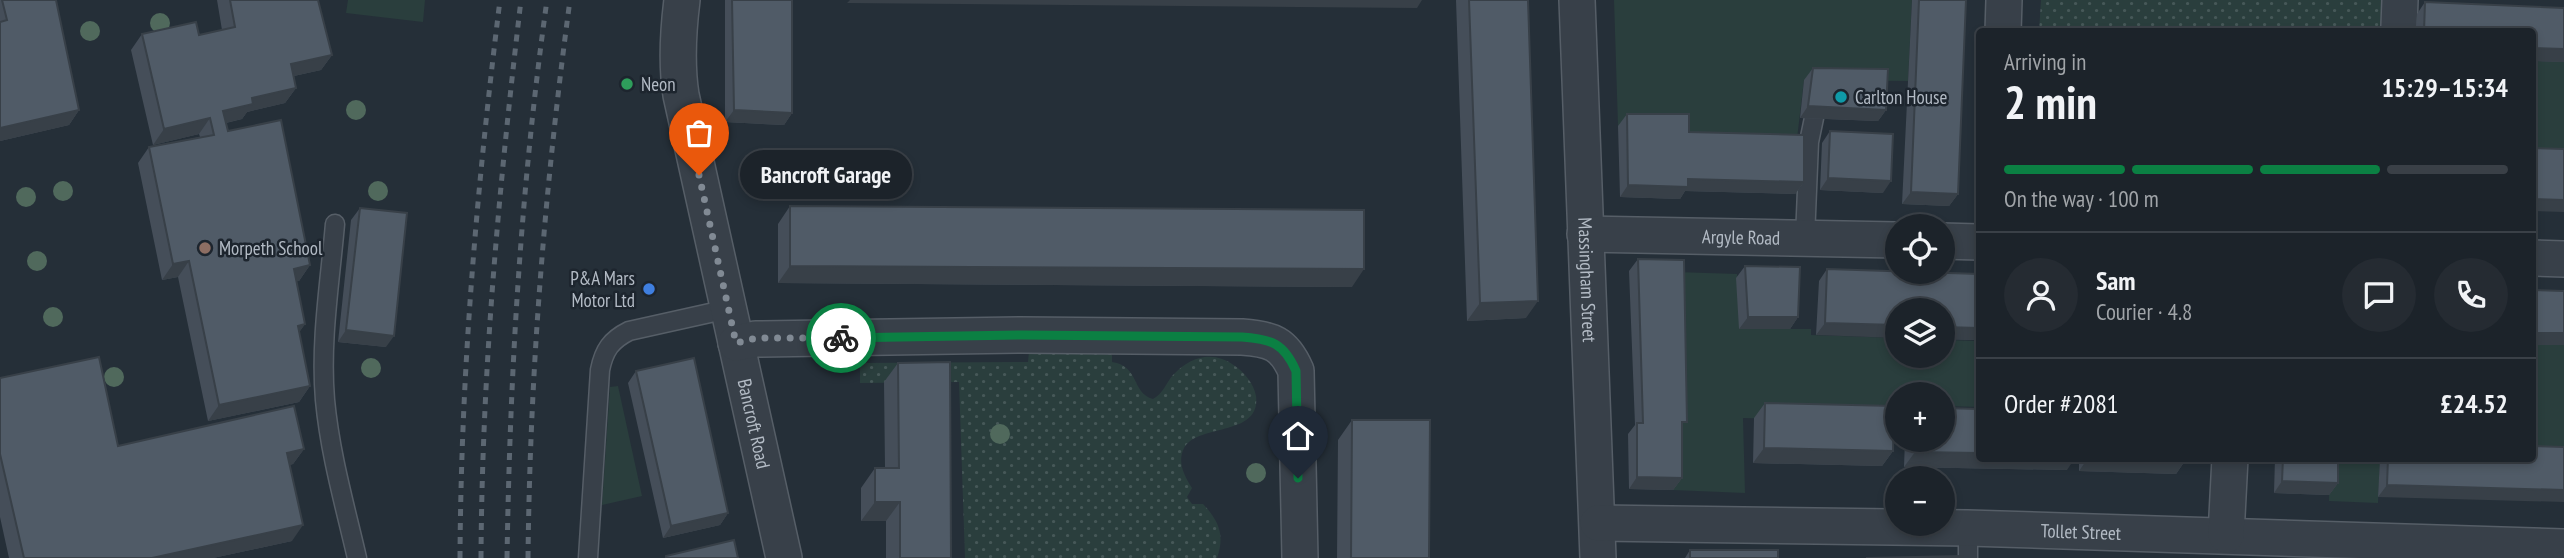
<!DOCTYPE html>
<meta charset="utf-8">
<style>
:root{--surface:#1c232a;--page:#252b32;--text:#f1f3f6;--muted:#a0a4a8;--line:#3a4047;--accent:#0b8043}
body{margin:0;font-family:"PT Sans Narrow",sans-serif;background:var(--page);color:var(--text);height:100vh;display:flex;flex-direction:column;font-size:26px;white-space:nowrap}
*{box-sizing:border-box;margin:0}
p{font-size:23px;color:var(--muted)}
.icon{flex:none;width:38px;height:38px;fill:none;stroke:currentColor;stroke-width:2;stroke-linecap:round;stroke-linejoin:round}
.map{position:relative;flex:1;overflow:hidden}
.panel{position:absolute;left:1976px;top:28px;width:560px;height:434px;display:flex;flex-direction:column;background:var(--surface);border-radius:7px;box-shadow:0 4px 10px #0003,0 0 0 2px var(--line)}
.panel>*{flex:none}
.buttons{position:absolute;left:1885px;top:214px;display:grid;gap:14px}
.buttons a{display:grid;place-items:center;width:70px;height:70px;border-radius:50%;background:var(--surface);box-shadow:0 4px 10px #0003,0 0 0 2px var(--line);font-size:35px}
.pin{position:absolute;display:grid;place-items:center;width:60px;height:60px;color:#fff;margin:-72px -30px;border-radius:50% 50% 50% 0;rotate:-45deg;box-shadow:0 0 7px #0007}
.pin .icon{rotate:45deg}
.courier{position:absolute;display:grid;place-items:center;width:70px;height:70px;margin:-35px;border:5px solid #0b8043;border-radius:50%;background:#fff;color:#222;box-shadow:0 2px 9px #0007}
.bubble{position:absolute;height:49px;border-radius:24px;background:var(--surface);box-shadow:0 4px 10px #0003,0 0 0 2px var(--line);font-size:23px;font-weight:800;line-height:49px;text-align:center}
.overview em{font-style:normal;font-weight:800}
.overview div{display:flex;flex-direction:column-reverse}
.overview{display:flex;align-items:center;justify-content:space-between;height:119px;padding:0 28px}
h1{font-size:46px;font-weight:800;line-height:52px}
.bar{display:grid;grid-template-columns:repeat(4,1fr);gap:10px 7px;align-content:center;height:84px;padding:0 28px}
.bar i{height:9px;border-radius:5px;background:var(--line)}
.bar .on{background:var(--accent)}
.bar p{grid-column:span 4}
.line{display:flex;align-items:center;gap:18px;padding:0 28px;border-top:2px solid var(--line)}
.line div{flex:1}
.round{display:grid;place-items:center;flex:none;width:74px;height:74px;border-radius:37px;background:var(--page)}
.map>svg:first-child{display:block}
.grass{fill:url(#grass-dots)}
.garden{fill:#2a3e3d}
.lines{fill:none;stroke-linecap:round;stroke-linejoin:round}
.lane-casing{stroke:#565e67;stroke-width:21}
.street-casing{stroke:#565e67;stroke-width:38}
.lane{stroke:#384049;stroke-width:18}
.street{stroke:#384049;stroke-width:35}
.rail{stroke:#5c6772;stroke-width:5;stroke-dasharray:7 7;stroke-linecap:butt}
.tree{fill:#50695c}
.wall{fill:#454e59}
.shaded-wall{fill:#384048}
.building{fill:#505b67;stroke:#384048;stroke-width:2}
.done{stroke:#818a94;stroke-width:7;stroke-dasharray:0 12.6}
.route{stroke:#0b8043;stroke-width:9}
.leisure-dot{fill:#2e9e5b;stroke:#1d252e;stroke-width:2.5}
.culture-dot{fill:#0f9aa8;stroke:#1d252e;stroke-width:2.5}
.education-dot{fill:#8d6e63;stroke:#1d252e;stroke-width:2.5}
.shop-dot{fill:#3f7fe0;stroke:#1d252e;stroke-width:2.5}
.labels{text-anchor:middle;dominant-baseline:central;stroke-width:5;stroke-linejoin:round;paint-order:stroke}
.poi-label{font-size:19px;fill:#b3bbc5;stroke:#1d252e;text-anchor:start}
.street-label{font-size:19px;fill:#b3bbc5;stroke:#1d252e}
</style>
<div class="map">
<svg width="2564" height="558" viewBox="0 0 2564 558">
<defs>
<pattern id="grass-dots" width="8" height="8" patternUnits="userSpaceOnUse" patternTransform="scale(1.75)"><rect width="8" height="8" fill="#2a3e3d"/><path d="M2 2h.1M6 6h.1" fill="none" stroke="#465858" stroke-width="1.8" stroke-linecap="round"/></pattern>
</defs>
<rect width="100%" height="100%" fill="#252f38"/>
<path class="grass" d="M 2041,0 L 2384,0 L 2416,26 L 2416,32 L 2039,32 Z
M 1029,352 L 1112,353 L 1112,362 C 1140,366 1131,393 1153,399 C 1163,394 1166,383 1173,375 C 1191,356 1213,350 1235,366 C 1244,372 1254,384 1256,396 C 1261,437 1198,423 1184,448 C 1177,462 1184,475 1192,488 L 1187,497 L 1192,504 L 1203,504 C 1219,521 1225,535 1217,558 L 965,558 L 959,382 L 860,383 L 860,363 L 1028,362 Z"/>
<path class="garden" d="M 348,0 L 425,0 L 423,22 L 346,13 Z
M 1614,0 L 1912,0 L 1908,81 L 1804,80 L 1796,147 L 1618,126 Z
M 2532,61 L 2564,62 L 2564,161 L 2532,160 Z
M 1675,272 L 1737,274 L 1740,329 L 1811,329 L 1811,335 L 1897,338 L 1897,355 L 1942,355 L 1943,340 L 1979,341 L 1979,407 L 1943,406 L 1942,394 L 1897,394 L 1895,422 L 1743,418 L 1745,493 L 1673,490 Z
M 2532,345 L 2564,345 L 2564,460 L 2532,458 Z
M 618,386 L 642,496 L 602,505 L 610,387 Z
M 2330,459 L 2380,459 L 2378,503 L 2329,501 Z"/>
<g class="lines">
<g class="lane-casing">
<path id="lane" d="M 335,224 C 330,282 320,342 325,400 C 330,454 345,506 357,558
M 1805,238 L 1809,142 L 1814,118
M 588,558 L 600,370 C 604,350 611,340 629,331 L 728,309
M 1968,558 L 1968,528"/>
</g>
<g class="street-casing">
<g id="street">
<path id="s1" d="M 682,0 C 678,32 676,63 681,95 L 784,558"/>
<path id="s2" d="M 1577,0 L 1598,558"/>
<path d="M 2399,26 L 2400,0"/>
<path d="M 2003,32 L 2004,0"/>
<path id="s3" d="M 1585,234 L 1897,240"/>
<path d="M 1942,241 L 1979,242"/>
<path d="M 2532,258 L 2564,259"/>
<path d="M 736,343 L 756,339 L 1022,335 L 1242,337 C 1271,339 1284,343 1296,371 L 1300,558"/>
<path id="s4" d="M 1598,523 L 1968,528 L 2564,547"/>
<path d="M 2226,535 L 2230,458"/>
</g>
</g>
<use href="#lane" class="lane"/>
<use href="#street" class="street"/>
<path class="rail" d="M 460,558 C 461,371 477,185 500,0
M 481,558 C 482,371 499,186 521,0
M 507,558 C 510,371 521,185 547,0
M 528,558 C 530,371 545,185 570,0"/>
</g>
<g class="tree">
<circle cx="160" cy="23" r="10"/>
<circle cx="90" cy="31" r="10"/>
<circle cx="356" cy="110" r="10"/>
<circle cx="63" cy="191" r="10"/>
<circle cx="378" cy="191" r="10"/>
<circle cx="26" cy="197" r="10"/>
<circle cx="37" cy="261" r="10"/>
<circle cx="53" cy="317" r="10"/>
<circle cx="371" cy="368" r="10"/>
<circle cx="114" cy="377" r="10"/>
<circle cx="1000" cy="434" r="10"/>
<circle cx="1256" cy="473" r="10"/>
</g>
<path class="wall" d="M 0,0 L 56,0 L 79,110 L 69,125 L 0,141 Z
M 217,0 L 318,0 L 332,55 L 321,70 L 294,76 L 296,88 L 285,103 L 247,112 L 242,119 L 226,123 L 228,131 L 310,265 L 299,281 L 296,281 L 305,324 L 299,332 L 310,386 L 299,402 L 208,421 L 178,277 L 162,280 L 138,163 L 149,147 L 200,137 L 199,134 L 153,145 L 131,50 L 142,34 L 199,35 L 222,30 Z
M 725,0 L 792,0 L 792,113 L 784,125 L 725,122 Z
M 1456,0 L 1528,0 L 1526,318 L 1467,321 Z
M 1912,0 L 1966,0 L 1958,194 L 1949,206 L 1902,204 Z
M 2425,2 L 2564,8 L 2564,62 L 2532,61 L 2532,32 L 2416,32 L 2417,14 Z
M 1813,68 L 1886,110 L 1878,121 L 1800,118 L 1804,80 Z
M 1627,114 L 1689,132 L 1804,182 L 1795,194 L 1685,191 L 1680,199 L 1620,197 L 1618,126 Z
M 1830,131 L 1883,193 L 1820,190 L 1822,143 Z
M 790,206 L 1352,287 L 778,283 L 778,224 Z
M 360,208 L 386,347 L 338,342 L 351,220 Z
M 1638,259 L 1682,430 L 1682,478 L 1673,490 L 1629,489 L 1628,434 L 1635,425 L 1629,271 Z
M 1745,266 L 1798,317 L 1790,329 L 1739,329 L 1736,278 Z
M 1827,269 L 1979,274 L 1979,340 L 1942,339 L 1942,310 L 1816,335 L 1819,281 Z
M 898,363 L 951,558 L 886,558 L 886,521 L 861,521 L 861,488 L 875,468 L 885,468 L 884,382 Z
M 636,371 L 728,513 L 720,525 L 663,538 L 628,383 Z
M 0,378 L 118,446 L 304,449 L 293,464 L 289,465 L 292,541 L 213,558 L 9,558 L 0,517 Z
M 1765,403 L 1893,451 L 1882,466 L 1753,463 L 1754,418 Z
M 1352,420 L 1429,558 L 1337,558 L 1338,440 Z
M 1905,439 L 1942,439 L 2067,470 L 1904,467 Z
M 2079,458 L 2187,458 L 2176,474 L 2079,471 Z
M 2275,458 L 2338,458 L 2338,483 L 2329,495 L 2274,493 Z
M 2380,458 L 2532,458 L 2378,497 Z
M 1690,550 L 1778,558 L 1685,558 Z"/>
<path class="shaded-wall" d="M 850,0 L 1422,0 L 1417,8 L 847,3 Z
M 2532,48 L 2564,49 L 2564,62 L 2532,61 Z
M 332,55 L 321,70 L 280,79 L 291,64 Z
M 296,88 L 285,103 L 247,112 L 242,119 L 212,126 L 223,111 L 252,98 Z
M 1808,106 L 1886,110 L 1878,121 L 1800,118 Z
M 79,110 L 69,125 L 0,141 L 0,128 Z
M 734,110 L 792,113 L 784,125 L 725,122 Z
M 210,118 L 199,134 L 153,145 L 164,129 Z
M 1828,178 L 1891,181 L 1883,193 L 1820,190 Z
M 1688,179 L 1804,182 L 1795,194 L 1685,191 L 1680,199 L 1620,197 L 1628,185 Z
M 1911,192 L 1958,194 L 1949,206 L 1902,204 Z
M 2532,199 L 2564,200 L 2564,212 L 2532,211 Z
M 189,261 L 178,277 L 162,280 L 173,264 Z
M 310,265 L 299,281 L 283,284 L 294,269 Z
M 790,266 L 1364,269 L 1352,287 L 778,283 Z
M 1538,301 L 1526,318 L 1467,321 L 1480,303 Z
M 1748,317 L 1798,317 L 1790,329 L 1739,329 Z
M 1825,323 L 1897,325 L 1897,338 L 1816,335 Z
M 305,324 L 294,340 L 298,326 Z
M 1942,327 L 1979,328 L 1979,340 L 1942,339 Z
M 346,330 L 394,336 L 386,347 L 338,342 Z
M 2532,333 L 2564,333 L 2564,345 L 2532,345 Z
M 310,386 L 299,402 L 208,421 L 219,405 Z
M 1764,448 L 1893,451 L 1882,466 L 1753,463 Z
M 304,449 L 293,464 L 276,469 L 287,453 Z
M 1915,452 L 1979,453 L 1979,458 L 2075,458 L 2067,470 L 1904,467 Z
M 2088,458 L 2187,458 L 2176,474 L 2079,471 Z
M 1637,477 L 1682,478 L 1673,490 L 1629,489 Z
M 2282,481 L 2338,483 L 2329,495 L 2274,493 Z
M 2387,485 L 2564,490 L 2564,502 L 2378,497 Z
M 875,502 L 900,502 L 886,521 L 861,521 Z
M 728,513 L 720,525 L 663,538 L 671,526 Z
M 303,525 L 292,541 L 213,558 L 152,558 Z"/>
<path class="building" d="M 2,0 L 56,0 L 79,110 L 0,128 L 0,22 L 7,20 Z
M 230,0 L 318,0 L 332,55 L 291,64 L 296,88 L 252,98 L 253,104 L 223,111 L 228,131 L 281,120 L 310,265 L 294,269 L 305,324 L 298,326 L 310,386 L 219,405 L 189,261 L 173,264 L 149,147 L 214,135 L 210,118 L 164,129 L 142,34 L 196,22 L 199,35 L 235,27 Z
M 732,0 L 792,0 L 792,113 L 734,110 Z
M 1469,0 L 1528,0 L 1538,301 L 1480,303 Z
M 1919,0 L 1966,0 L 1958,194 L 1911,192 Z
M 2425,2 L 2564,8 L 2564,49 L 2532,48 L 2532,32 L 2424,32 Z
M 1813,68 L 1888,69 L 1886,110 L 1808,106 Z
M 1627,114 L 1689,114 L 1689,132 L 1804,135 L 1804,182 L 1688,179 L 1688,187 L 1628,185 Z
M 1830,131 L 1893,134 L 1891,181 L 1828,178 Z
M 2532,148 L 2564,149 L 2564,200 L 2532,199 Z
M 790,206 L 1364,210 L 1364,269 L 790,266 Z
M 360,208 L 407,213 L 394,336 L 346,330 Z
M 1638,259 L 1684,260 L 1687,422 L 1682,422 L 1682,478 L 1637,477 L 1637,423 L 1643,423 Z
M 1745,266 L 1800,267 L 1798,317 L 1748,317 Z
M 1827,269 L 1979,274 L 1979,328 L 1942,327 L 1942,310 L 1897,310 L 1897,325 L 1825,323 Z
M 2532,290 L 2564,291 L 2564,333 L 2532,333 Z
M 99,357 L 118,446 L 294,406 L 304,449 L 287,453 L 303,525 L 152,558 L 24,558 L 0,454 L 0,378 Z
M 694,358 L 728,513 L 671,526 L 636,371 Z
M 950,362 L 951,558 L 900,558 L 900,502 L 875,502 L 875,468 L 899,468 L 898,363 Z
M 1765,403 L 1894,406 L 1893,451 L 1764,448 Z
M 1942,408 L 1979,409 L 1979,453 L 1915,452 L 1915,439 L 1942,439 Z
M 1352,420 L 1430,420 L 1429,558 L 1351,558 Z
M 2532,446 L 2564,447 L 2564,490 L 2387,485 L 2388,458 L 2532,458 Z
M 2283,458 L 2338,458 L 2338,483 L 2282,481 Z
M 734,540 L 738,558 L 666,558 L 666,556 Z
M 1690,550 L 1778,550 L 1778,558 L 1690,558 Z
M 1963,556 L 1963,558 L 1866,558 Z"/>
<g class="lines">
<path class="done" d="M 699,175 L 736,343 L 756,338 L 841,338"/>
<path class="route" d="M 841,338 L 1022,335 L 1242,337 C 1271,339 1284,343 1296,371 L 1298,478"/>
</g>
<circle class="leisure-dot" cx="627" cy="84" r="7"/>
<circle class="culture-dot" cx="1841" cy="97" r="7"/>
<circle class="education-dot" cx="205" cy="248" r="7"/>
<circle class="shop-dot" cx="649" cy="289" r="7"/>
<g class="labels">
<g class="poi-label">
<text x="641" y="84">Neon</text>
<text x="1855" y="97">Carlton House</text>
<text x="219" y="248">Morpeth School</text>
<text x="635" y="278" text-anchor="end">P&amp;A Mars<tspan x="635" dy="22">Motor Ltd</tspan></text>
</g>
<g class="street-label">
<text stroke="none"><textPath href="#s3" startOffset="156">Argyle Road</textPath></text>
<text stroke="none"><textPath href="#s2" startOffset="280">Massingham Street</textPath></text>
<text stroke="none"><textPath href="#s1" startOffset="432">Bancroft Road</textPath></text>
<text stroke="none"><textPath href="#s4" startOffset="483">Tollet Street</textPath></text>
</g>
</g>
</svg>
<div class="buttons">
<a><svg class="icon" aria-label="locate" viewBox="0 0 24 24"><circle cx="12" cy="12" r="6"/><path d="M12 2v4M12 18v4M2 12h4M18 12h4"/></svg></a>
<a><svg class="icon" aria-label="layers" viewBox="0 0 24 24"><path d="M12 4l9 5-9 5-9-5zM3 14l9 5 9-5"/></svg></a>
<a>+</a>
<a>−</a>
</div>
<div class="pin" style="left:699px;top:175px;background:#ea580c"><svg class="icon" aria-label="bag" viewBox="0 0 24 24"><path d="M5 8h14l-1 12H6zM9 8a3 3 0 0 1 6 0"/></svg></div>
<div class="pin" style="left:1298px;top:478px;background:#1f2937"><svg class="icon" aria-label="home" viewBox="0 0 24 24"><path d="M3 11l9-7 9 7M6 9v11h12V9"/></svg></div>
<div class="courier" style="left:841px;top:338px"><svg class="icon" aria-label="bike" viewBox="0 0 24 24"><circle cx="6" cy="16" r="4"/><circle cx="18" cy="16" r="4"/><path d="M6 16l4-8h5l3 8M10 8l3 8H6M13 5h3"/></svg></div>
<div class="bubble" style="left:740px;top:150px;width:172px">Bancroft Garage</div>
<section class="panel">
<div class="overview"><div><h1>2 min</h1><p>Arriving in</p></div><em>15:29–15:34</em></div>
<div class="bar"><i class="on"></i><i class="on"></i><i class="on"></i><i></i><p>On the way · 100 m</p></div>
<div class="line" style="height:126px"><a class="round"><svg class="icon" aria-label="person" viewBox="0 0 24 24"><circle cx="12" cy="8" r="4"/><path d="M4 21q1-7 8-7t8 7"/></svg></a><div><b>Sam</b><p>Courier · 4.8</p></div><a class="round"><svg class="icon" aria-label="chat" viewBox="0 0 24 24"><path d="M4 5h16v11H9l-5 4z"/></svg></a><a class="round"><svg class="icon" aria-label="phone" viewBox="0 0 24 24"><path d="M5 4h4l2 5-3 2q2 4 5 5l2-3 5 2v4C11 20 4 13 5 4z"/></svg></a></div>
<div class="line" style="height:91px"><div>Order #2081</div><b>£24.52</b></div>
</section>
</div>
